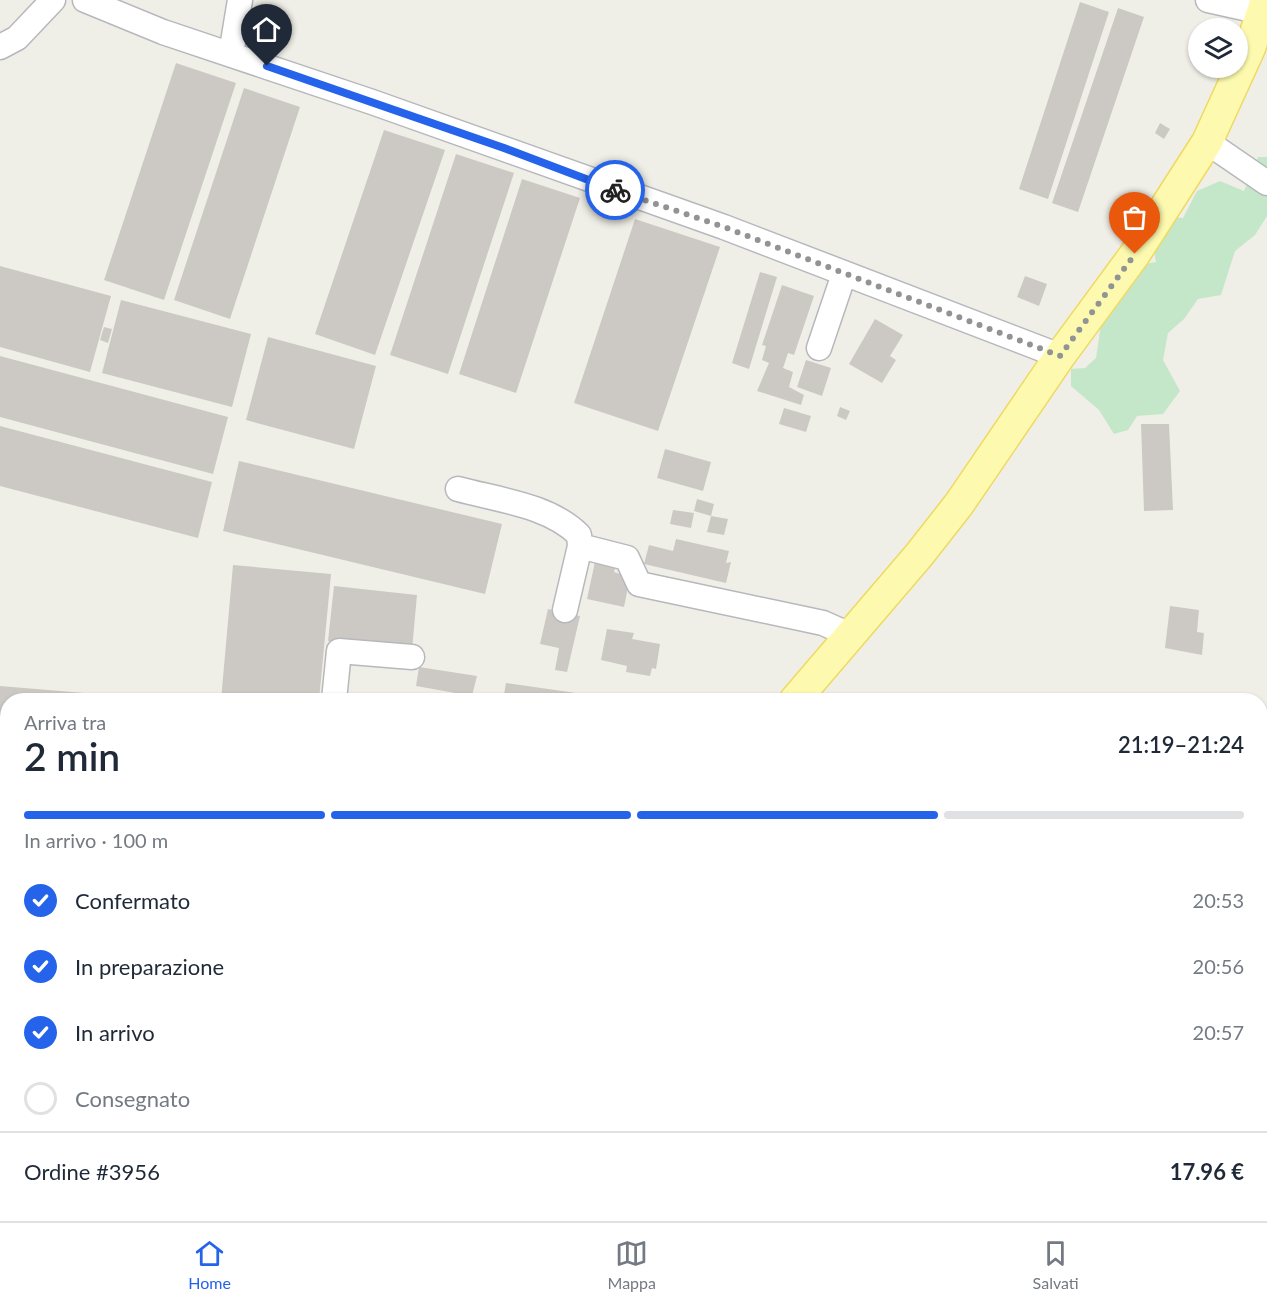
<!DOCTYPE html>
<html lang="it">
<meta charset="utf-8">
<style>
:root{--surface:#fff;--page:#f6f6f7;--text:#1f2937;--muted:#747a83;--line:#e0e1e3;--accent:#2563eb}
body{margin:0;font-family:Lato,sans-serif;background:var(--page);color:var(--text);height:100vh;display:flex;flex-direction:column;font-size:22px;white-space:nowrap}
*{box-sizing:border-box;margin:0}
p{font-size:20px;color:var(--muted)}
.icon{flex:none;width:33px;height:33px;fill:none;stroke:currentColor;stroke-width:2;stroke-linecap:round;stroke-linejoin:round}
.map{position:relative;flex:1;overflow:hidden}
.sheet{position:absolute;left:0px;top:693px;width:1268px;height:528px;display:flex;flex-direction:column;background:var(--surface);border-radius:24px 24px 0 0;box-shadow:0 2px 4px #0004}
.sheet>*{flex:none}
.controls{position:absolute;left:1188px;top:18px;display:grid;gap:12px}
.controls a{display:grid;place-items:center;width:60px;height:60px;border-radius:50%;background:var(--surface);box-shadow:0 2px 4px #0004;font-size:30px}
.pin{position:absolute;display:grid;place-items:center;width:51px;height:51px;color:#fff;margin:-62px -26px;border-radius:50% 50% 50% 0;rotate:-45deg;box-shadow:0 0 6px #0007}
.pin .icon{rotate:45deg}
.courier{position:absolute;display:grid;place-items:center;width:60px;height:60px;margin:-30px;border:4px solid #2563eb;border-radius:50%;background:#fff;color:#222;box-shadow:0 2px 8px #0007}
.summary em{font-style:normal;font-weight:600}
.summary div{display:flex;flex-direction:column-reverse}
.summary{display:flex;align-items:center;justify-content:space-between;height:102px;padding:0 24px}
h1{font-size:39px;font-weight:600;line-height:45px}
.bar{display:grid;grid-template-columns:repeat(4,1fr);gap:9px 6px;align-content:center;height:72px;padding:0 24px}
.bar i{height:8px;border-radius:4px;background:var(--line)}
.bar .active{background:var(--accent)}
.bar p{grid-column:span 4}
.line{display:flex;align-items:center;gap:15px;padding:0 24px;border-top:2px solid var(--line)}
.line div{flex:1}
ol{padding:0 24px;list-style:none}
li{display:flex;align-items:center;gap:18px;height:66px}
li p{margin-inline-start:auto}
li .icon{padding:6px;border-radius:50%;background:var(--accent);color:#fff;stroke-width:4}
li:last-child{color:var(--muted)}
li i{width:33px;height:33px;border:3px solid var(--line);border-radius:50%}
.dock{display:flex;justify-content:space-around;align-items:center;height:84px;border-top:2px solid var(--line);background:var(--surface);font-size:16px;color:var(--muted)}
.dock a{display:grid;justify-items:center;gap:3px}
.dock .active{color:var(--accent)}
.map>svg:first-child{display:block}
.green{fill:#c4e7c9}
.building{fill:#ccc9c4}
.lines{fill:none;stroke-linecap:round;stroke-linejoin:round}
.minor-casing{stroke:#b7b8bd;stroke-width:27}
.major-casing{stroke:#efd961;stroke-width:33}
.minor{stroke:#fff;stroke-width:24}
.major{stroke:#fdfaaf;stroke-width:30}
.done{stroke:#919394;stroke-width:6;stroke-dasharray:0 10.8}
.route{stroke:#2563eb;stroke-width:8}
</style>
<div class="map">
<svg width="1267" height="1221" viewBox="0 0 1267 1221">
<rect width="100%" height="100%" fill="#f0efe7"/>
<path class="green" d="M 1258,157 L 1267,157 L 1267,216 L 1255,235 L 1235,251 L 1221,295 L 1198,299 L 1184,319 L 1168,333 L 1163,360 L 1180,391 L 1163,414 L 1137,416 L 1128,430 L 1114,434 L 1099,410 L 1071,386 L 1071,369 L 1085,368 L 1096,358 L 1101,324 L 1121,301 L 1126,279 L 1138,265 L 1156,262 L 1153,245 L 1169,217 L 1183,218 L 1197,191 L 1220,181 L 1244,191 Z"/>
<path class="building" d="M 1080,2 L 1109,12 L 1048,199 L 1019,189 Z
M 1118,8 L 1144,17 L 1078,212 L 1052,203 Z
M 176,63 L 236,83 L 164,300 L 104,280 Z
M 244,88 L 300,107 L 230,319 L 174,300 Z
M 1160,123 L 1170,129 L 1164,139 L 1155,133 Z
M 384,130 L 445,150 L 375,355 L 315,334 Z
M 456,154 L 514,173 L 448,374 L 390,355 Z
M 522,179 L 580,198 L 516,393 L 459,374 Z
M 635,219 L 720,247 L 658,431 L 574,403 Z
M 0,266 L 111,296 L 90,372 L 0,347 Z
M 760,272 L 777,277 L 749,369 L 732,363 Z
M 1025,276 L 1047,284 L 1039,306 L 1017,297 Z
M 782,285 L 814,296 L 794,355 L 788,353 L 783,368 L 793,372 L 789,387 L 804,395 L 801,405 L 757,391 L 769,363 L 762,360 L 766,346 L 762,345 Z
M 121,300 L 251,334 L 232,407 L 102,373 Z
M 875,319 L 903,335 L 890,356 L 896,360 L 882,383 L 849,364 Z
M 104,327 L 112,329 L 108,343 L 100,340 Z
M 268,337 L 376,366 L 354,449 L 246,420 Z
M 0,356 L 228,417 L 213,474 L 0,417 Z
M 806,360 L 831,368 L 822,396 L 797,387 Z
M 840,407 L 850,411 L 846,420 L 837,416 Z
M 784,408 L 811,416 L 806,432 L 779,424 Z
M 1141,424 L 1169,424 L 1173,510 L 1144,511 Z
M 0,426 L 212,482 L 198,538 L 0,486 Z
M 665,449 L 711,462 L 703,491 L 657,478 Z
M 239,461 L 502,524 L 485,594 L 223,531 Z
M 697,499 L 714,504 L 711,516 L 694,511 Z
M 673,510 L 694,513 L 691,528 L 670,524 Z
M 711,516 L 728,519 L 724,535 L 707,532 Z
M 676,539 L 729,551 L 726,563 L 731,562 L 726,583 L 644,564 L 649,545 L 673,551 Z
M 596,557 L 617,561 L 614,572 L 630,577 L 624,607 L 587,599 Z
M 233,565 L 331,574 L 319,700 L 221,700 Z
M 334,586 L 417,595 L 412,650 L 328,641 Z
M 1170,606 L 1199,610 L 1197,632 L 1204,633 L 1202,655 L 1165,648 Z
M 548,609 L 580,616 L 567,672 L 555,670 L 559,648 L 540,644 Z
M 607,629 L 634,633 L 632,639 L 660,644 L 656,669 L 652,668 L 650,676 L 626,672 L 627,666 L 601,660 Z
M 419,667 L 477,676 L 472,696 L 416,686 Z
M 506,683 L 618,699 L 618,700 L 503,700 Z
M 0,686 L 157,699 L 157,700 L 8,700 L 8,744 L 0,744 Z
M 0,749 L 8,750 L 8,834 L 0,833 Z
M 0,843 L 8,844 L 8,1000 L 0,999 Z
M 0,1020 L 8,1021 L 8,1041 L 0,1041 Z
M 231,1214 L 293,1214 L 292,1221 L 231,1221 Z
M 452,1214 L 466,1214 L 478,1221 L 447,1221 Z
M 534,1214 L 592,1214 L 588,1221 L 530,1221 Z"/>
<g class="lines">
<g class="minor-casing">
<path id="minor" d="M 85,0 L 163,32 L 372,102 L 724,227 L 1060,356
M 1208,0 L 1262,12
M 0,47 L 17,38 L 53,0
M 231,54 L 240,0
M 1207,142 L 1267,183
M 819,348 L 844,274
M 458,489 C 498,500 549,505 579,535 L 580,546 L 627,558 L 639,584 L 823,623 L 850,635
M 565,610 L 580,546
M 334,700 L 339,651 L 412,657
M 0,1136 L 8,1136
M 512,1221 L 516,1214"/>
</g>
<g class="major-casing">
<path id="major" d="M 795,700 L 919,555 L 959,504 L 1060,356 L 1135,254 L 1207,142 L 1250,48 L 1266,0
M 387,1221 L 391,1214"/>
</g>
<use href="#minor" class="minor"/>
<use href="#major" class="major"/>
</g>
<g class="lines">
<path class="done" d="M 615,190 L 724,227 L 1060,356 L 1135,254"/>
<path class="route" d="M 267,66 L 504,148 L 615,190"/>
</g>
</svg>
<div class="controls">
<a><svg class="icon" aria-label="layers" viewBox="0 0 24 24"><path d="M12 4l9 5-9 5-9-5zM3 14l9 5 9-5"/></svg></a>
</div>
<div class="pin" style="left:1135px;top:254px;background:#ea580c"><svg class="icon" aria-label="bag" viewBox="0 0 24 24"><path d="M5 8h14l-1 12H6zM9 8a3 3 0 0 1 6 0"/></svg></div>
<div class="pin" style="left:267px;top:66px;background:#1f2937"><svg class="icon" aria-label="home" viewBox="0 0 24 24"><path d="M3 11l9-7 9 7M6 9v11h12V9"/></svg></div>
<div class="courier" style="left:615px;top:190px"><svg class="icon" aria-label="bike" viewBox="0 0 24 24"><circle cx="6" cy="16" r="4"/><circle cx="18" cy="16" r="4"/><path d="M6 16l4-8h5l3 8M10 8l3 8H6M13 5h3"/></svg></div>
<section class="sheet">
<div class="summary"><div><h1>2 min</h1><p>Arriva tra</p></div><em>21:19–21:24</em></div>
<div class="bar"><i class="active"></i><i class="active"></i><i class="active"></i><i></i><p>In arrivo · 100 m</p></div>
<ol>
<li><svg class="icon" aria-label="check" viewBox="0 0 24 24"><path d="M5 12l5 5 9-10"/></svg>Confermato<p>20:53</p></li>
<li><svg class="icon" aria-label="check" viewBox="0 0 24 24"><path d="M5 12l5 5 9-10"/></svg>In preparazione<p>20:56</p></li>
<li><svg class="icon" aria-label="check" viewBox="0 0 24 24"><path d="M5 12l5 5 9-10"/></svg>In arrivo<p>20:57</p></li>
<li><i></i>Consegnato</li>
</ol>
<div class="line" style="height:78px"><div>Ordine #3956</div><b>17.96 €</b></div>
</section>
</div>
<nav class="dock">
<a class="active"><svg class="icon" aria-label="home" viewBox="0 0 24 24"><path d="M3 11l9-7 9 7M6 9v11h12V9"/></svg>Home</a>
<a><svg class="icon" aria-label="map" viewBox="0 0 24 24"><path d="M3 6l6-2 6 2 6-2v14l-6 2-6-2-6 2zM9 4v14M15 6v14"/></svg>Mappa</a>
<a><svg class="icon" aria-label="saved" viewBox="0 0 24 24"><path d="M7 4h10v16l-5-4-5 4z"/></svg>Salvati</a>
</nav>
